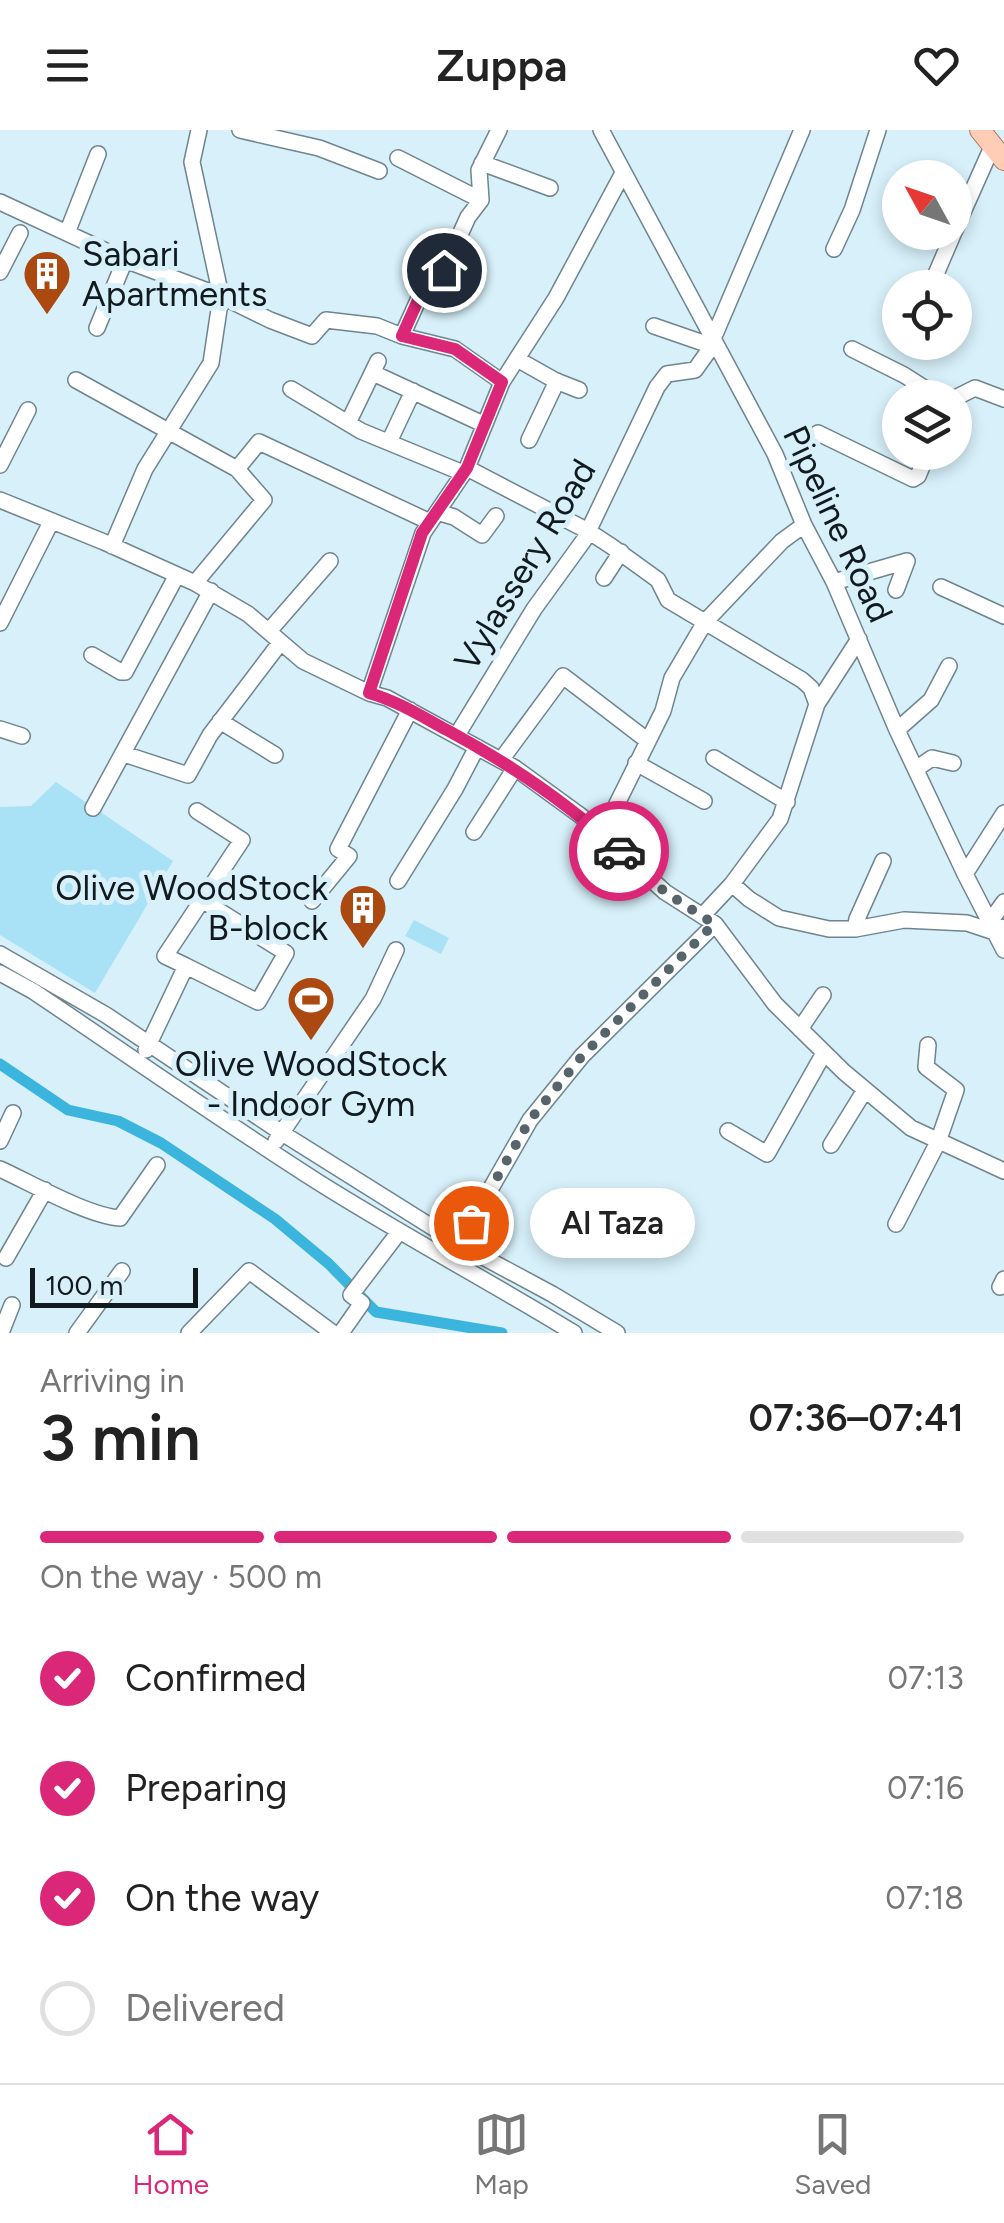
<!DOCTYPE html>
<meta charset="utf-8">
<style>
:root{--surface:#fff;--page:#f6f6f6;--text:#222;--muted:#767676;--line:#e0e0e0;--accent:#db2777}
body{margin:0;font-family:Figtree,sans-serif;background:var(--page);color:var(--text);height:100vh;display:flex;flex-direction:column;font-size:38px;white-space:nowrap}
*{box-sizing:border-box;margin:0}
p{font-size:32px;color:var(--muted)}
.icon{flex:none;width:55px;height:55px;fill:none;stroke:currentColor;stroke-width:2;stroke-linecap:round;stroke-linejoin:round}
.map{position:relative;height:1203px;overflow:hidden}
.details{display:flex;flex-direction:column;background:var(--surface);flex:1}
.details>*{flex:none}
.needle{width:65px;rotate:310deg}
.fabs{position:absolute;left:882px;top:30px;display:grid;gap:20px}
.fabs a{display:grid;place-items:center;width:90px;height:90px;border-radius:50%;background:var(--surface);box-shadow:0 5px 15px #0003;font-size:50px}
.scale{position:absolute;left:30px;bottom:25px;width:168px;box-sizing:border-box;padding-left:10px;border:5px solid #111a1e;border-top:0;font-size:28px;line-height:35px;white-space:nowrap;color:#111a1e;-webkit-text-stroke:8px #d7f0fa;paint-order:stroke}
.pin{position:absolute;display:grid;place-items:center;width:85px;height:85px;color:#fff;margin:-42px;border:5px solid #fff;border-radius:50%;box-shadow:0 2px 10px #0007}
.courier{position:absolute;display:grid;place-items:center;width:100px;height:100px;margin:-50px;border:8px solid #db2777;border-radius:50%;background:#fff;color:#222;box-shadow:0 2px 12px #0007}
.bubble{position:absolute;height:70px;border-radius:35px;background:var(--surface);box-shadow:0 5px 15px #0003;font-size:32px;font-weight:600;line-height:70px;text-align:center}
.head em{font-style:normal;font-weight:600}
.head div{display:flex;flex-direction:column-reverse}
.head{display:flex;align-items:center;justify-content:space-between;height:170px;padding:0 40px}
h1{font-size:65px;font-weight:600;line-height:75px}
.bar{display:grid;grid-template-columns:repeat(4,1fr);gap:15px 10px;align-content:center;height:120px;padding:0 40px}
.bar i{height:12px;border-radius:8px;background:var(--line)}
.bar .current{background:var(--accent)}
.bar p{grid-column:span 4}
ol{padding:0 40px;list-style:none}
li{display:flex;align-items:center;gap:30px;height:110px}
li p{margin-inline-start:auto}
li .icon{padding:10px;border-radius:50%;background:var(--accent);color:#fff;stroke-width:4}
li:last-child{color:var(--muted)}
li i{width:55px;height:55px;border:5px solid var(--line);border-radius:50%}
header{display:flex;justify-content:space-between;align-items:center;height:130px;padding:0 40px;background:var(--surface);font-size:45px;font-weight:600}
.menu{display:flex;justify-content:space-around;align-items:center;height:140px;border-top:2px solid var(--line);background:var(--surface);font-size:28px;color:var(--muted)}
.menu a{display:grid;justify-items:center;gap:5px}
.menu .current{color:var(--accent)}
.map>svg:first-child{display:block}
.green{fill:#a9e1f7}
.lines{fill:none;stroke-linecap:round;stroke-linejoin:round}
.canal{stroke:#3cb5de;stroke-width:11}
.minor-casing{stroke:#6e858e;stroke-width:18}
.major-casing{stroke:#ac7860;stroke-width:22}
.minor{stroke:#fff;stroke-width:15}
.major{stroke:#ffccb5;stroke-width:20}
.done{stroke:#56656b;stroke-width:10;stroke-dasharray:0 18}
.route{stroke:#db2777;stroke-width:12}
.labels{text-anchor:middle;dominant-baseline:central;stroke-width:10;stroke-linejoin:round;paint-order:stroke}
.poi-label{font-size:35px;fill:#111a1e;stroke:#d7f0fa;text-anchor:start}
.street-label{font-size:35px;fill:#111a1e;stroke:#d7f0fa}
</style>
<header><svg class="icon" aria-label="menu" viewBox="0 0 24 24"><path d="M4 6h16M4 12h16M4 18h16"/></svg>Zuppa<svg class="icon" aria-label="heart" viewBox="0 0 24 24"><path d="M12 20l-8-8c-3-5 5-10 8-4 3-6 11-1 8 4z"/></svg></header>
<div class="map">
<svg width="1004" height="1203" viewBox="0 0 1004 1203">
<rect width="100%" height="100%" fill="#d7f0fa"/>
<path class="green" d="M 56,652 L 173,731 L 95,863 L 0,805 L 0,677 L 31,676 Z
M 414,790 L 449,808 L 441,824 L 405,806 Z"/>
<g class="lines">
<path class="canal" d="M 0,934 L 68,980 L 118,991 L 161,1013 L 275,1089 L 329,1134 L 376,1182 L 502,1203"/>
<g class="minor-casing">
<path id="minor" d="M 240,0 L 319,18 L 379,41
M 601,0 L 775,324 L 804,395 L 834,452 L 897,600 L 965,744 L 1004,820
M 398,28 L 481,70
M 482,33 L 550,58
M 0,72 L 125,130 L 221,166 L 270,190 L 312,206 L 326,190 L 377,196 L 402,206 L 455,219 L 502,252
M 955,100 L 992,17
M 67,103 L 98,24
M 834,119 L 852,80 L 878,0
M 0,142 L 20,103
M 930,158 L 954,102
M 654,196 L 712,216
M 97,198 L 125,130
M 402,206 L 428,148 L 444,140 L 468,87 L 481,70 L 479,40 L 499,0
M 713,209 L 802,0
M 852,219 L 904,245 L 940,268
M 517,229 L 556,251 L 579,260
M 373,243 L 483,294
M 76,250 L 237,339
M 291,259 L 361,301 L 463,343
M 955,268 L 975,258 L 1004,269
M 348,293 L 378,231
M 818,303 L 913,349 L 918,346 L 928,322
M 529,310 L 557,251
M 389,312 L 413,261
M 0,335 L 28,280
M 467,338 L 588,401 L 611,416 L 658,450 L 668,470 L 802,550 L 811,558 L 817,574
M 0,370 L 104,412 L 195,453 L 248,484 L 303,531 L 369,563 L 387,568 L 515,638 L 581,686 L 665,762 L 715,794 L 775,874 L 844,942 L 911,998 L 1004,1041
M 437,382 L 454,387 L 482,405 L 496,386
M 112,416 L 145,339 L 211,233 L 221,166 L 192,32 L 199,0
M 604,448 L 621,422
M 834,452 L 907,431 L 896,460
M 195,453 L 264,370 L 237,339 L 259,312 L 430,392
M 941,457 L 1004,486
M 0,493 L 51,392
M 269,501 L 330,431
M 92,525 L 121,542 L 125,542 L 177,445
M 369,563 L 423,403 L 467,338 L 502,252 L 556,168 L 623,43
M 220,591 L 275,625
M 0,599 L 22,606
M 897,600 L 931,570 L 949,536
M 457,605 L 534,479 L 584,410 L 657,257 L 667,244 L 695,240 L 715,212
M 124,624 L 188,645 L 210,605 L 280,513
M 714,628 L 787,672
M 501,630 L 563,546 L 648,611
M 636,633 L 704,671
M 916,639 L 932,628 L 953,633
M 93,678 L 211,461
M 474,702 L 515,638
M 602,704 L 663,581 L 672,548 L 705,492 L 782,411 L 804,395
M 965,744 L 1004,683
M 398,751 L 455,659 L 477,617
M 732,754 L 749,769 L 779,788 L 829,799 L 855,799 L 904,790 L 967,793 L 994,802
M 312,771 L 349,726 L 338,719 L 410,580
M 1004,772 L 989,793 L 1004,798
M 703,785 L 732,754 L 780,689 L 817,574 L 859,509
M 855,799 L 857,789 L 883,731
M 0,824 L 106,885 L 282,1003 L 459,1114 L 552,1164 L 617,1203
M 186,836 L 258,872 L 286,823 L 202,770
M 0,843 L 33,861 C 128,925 221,990 318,1052 C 402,1105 489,1151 574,1203
M 800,899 L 823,865
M 146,920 L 186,836 L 165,826 L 242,710 L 197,681
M 728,1001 L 767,1024 L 824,923
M 0,1011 L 13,983
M 276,1011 L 373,869 L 396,820
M 831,1015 L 865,960
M 0,1039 C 31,1053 88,1086 120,1088 L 157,1035
M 896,1094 L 938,1012 L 956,960 L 926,937 L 928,915
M 453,1119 L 459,1114 L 530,990 L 582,926 L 715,794
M 6,1128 L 45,1060
M 1000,1157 L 1004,1149
M 1,1203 L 12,1175
M 77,1203 L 122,1141
M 189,1203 L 249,1141 L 333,1203
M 341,1203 L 362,1173 L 351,1165 L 399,1102"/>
</g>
<g class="major-casing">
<path id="major" d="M 980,0 L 1004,30"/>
</g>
<use href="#minor" class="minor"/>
<use href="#major" class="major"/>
</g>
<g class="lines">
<path class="done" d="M 471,1093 L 530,990 L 582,926 L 714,794 L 665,762 L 619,721"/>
<path class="route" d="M 444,140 L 428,148 L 402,206 L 455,219 L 502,252 L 467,338 L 422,403 L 369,563 C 397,571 421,586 447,600 C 510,634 567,672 619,721"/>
</g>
<defs>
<g id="building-pin" transform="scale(2.5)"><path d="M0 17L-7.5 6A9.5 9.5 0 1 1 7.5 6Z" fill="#ab4910" stroke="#d7f0fa"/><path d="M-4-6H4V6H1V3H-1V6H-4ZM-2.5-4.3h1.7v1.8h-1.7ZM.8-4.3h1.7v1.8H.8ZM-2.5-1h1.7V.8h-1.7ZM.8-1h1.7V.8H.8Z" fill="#fff"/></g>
<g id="stadium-pin" transform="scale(2.5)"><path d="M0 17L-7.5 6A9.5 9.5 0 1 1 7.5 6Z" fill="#ab4910" stroke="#d7f0fa"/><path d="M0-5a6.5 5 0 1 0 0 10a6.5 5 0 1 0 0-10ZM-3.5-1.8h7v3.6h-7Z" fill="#fff"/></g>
</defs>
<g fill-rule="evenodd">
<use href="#building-pin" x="47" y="144"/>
<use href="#building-pin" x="363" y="778"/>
<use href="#stadium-pin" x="311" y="870"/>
</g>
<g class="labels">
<g class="poi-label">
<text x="82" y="124">Sabari<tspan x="82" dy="40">Apartments</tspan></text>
<text x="328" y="758" text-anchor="end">Olive WoodStock<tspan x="328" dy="40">B-block</tspan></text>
<text x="311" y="934" text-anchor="middle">Olive WoodStock<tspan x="311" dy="40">- Indoor Gym</tspan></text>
</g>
<g class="street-label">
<text transform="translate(838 394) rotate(65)">Pipeline Road</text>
<text transform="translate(525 435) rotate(-59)">Vylassery Road</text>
</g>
</g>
</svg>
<div class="fabs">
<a><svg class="needle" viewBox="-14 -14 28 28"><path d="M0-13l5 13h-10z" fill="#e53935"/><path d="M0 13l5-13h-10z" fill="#767676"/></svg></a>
<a><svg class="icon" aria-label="locate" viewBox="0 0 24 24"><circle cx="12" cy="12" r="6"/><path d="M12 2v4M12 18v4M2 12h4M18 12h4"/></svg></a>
<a><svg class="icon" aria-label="layers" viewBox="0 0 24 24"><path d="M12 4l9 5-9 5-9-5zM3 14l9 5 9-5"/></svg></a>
</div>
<div class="scale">100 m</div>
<div class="pin" style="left:471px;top:1093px;background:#ea580c"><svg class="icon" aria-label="bag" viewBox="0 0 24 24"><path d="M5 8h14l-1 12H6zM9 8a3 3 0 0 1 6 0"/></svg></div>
<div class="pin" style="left:444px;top:140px;background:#1f2937"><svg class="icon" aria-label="home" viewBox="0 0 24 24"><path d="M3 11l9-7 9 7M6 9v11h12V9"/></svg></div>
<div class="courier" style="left:619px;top:721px"><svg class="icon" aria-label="car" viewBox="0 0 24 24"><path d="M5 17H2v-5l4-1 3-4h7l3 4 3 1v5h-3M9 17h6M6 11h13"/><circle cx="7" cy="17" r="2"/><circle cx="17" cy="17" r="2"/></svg></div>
<div class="bubble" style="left:530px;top:1058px;width:165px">Al Taza</div>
</div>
<section class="details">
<div class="head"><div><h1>3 min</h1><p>Arriving in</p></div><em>07:36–07:41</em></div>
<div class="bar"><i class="current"></i><i class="current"></i><i class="current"></i><i></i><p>On the way · 500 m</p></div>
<ol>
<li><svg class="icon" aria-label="check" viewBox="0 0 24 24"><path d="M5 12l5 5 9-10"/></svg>Confirmed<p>07:13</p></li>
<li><svg class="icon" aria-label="check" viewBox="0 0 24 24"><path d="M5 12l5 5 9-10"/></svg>Preparing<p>07:16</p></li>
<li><svg class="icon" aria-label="check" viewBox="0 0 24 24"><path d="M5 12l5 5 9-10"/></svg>On the way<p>07:18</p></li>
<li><i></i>Delivered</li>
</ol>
</section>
<nav class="menu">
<a class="current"><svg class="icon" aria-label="home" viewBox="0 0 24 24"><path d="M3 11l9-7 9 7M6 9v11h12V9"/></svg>Home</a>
<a><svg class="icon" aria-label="map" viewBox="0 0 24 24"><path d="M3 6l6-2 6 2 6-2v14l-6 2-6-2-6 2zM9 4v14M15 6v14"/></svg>Map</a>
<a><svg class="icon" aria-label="saved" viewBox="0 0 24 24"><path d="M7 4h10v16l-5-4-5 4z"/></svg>Saved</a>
</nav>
